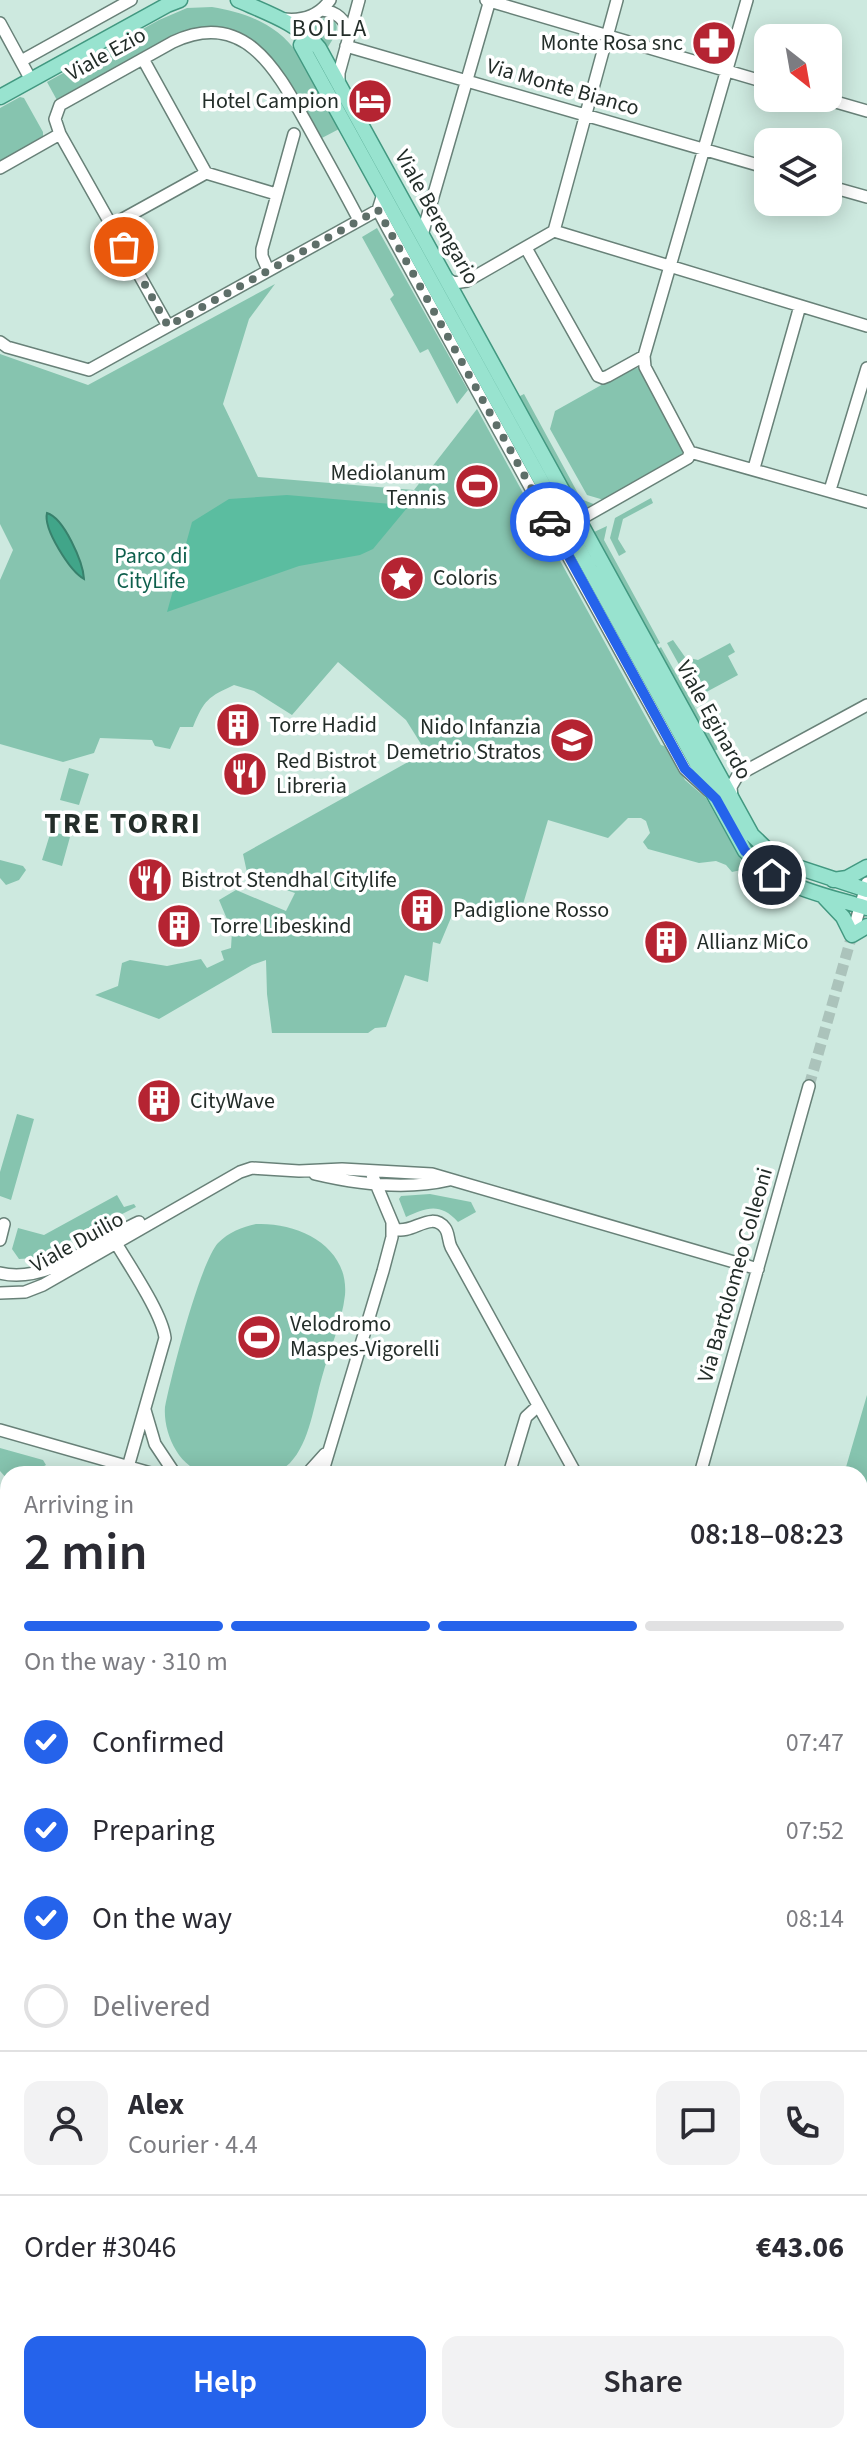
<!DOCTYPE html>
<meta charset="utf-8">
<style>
:root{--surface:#fff;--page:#f2f2f3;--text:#2b2b33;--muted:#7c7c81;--line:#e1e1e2;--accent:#2563eb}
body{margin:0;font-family:"Source Sans 3",sans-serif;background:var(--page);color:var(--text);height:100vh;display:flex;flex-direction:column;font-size:30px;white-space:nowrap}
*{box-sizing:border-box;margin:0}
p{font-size:26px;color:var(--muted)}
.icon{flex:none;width:44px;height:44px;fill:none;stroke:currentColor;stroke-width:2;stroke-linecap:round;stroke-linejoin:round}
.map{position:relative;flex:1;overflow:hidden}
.side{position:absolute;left:0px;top:1466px;width:868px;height:978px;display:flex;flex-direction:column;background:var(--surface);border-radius:24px 24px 0 0;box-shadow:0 4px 20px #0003}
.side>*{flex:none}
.needle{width:52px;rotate:149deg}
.tools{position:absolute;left:754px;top:24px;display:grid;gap:16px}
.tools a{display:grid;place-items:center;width:88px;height:88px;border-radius:16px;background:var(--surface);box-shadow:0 4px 20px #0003;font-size:40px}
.pin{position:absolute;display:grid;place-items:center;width:68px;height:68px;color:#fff;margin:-34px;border:4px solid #fff;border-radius:50%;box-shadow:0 2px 8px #0007}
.courier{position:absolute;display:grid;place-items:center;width:80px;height:80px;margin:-40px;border:6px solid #2563eb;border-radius:50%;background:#fff;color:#222;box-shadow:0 2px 10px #0007}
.head em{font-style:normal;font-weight:600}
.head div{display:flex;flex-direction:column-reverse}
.head{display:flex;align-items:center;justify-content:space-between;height:136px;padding:0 24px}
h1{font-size:52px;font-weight:600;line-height:60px}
.bar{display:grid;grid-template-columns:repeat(4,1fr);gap:12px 8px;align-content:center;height:96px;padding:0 24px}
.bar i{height:10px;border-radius:6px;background:var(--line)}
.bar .selected{background:var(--accent)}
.bar p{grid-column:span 4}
.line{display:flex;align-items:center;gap:20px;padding:0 24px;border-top:2px solid var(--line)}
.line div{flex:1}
.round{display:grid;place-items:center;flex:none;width:84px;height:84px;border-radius:16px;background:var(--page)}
ol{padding:0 24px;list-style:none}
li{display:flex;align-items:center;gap:24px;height:88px}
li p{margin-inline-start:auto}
li .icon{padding:8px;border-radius:50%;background:var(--accent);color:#fff;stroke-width:4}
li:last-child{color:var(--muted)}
li i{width:44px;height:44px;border:4px solid var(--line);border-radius:50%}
.cta{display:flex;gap:16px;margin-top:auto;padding:16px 24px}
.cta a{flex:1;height:92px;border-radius:16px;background:var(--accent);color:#fff;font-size:32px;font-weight:600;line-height:92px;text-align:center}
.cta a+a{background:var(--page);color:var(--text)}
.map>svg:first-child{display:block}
.green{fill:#86c4af}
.forest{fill:#5bbda0}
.water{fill:#41a589;stroke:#38816c;stroke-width:2}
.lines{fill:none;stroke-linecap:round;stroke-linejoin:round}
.minor-tunnel{stroke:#abc3bb;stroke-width:11;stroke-dasharray:11 5.5;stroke-linecap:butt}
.minor-casing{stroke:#688178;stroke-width:14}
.major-casing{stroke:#429880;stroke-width:17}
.minor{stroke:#fff;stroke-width:11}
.major{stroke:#98e3cf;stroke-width:14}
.tram{stroke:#3d4a45;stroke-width:2}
.rail{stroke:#3d4a45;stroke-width:3;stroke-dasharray:16 8;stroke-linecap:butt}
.done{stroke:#5e6f69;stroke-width:8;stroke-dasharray:0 14.4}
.route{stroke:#2563eb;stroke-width:10}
.labels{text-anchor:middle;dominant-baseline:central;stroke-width:7;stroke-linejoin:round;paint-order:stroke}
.poi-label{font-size:22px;fill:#232d29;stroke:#fff;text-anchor:start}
.street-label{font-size:22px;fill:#232d29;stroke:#fff}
.park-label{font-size:22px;fill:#0e5f4c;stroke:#fff}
.neighbourhood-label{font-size:24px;letter-spacing:2px;fill:#232d29;stroke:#fff}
.district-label{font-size:30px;font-weight:bold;letter-spacing:2px;fill:#232d29;stroke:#fff}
</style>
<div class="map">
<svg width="867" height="2443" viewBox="0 0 867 2443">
<rect width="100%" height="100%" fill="#cde9df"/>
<path class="green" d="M 212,7 C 247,13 277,24 298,54 C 303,61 309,67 309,76 L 341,128 L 320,139 C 287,80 268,17 187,31 L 58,102 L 47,82 L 159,20 L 187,8 Z
M 327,17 C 344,23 335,35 328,47 L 307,31 L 312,23 Z
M 20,97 L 24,98 L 43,132 L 43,137 L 0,161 L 0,108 Z
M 377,228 L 468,390 L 457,404 L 428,349 L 420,353 L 390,299 L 394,295 L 362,237 Z
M 275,284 L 249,319 L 223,404 L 258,477 L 414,490 L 477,409 L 661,745 L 667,747 L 685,780 L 706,798 L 746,869 L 732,872 L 726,865 L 716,861 L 699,863 L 648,849 L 643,842 L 650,833 L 646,821 L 641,818 L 628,818 L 608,838 L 548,820 L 521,911 L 507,915 L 458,901 L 440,944 L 433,942 L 428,982 L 405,975 L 386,1027 L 375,1028 L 368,1033 L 272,1033 L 267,994 L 266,960 L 252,965 L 159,1019 L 95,995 L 118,986 L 122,963 L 130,960 L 167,966 L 201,959 L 207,968 L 224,960 L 221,951 L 231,948 L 232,931 L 219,900 L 236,890 L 286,911 L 295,893 L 248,877 L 243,854 L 426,752 L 406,720 L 338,662 L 292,715 L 254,691 L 234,685 C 208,697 204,700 193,727 L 180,727 L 170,749 L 155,746 L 152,740 L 100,738 L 94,753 L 63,762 L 0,744 L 0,580 L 13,550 L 0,524 L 0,354 L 88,385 Z
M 638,368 L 642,370 L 685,445 L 684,456 L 604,500 L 587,495 L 550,429 L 555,411 L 630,369 Z
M 524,394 L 581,499 L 596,505 L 581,512 L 518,397 Z
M 651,498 L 653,503 L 623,519 L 618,539 L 626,552 L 619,556 L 610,538 L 615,518 Z
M 607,526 L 604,540 L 660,643 L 654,646 L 592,533 Z
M 673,640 L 685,657 L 698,660 L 730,643 L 735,652 L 728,656 L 738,675 L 697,697 L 667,643 Z
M 661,647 L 718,749 L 713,752 L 657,650 Z
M 69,768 L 89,774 L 79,805 L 60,800 Z
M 51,831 L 70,837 L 62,866 L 42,860 Z
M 0,860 L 23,866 L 26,870 L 19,880 L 6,885 L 0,878 Z
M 17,1114 L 34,1119 L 11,1200 L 0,1196 L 0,1172 Z
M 430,1194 L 471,1202 L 476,1212 L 458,1222 C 440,1202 426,1208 406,1217 L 399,1199 L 401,1196 Z
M 117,1195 L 124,1207 L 134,1204 L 136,1207 L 35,1258 L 19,1259 L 12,1249 L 18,1228 L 44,1235 Z
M 256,1224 C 298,1222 349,1246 345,1295 C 342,1322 329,1351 322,1377 C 314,1404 310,1442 290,1463 C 277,1476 262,1474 245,1474 C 233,1474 219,1476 208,1474 C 179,1469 163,1433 165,1407 C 171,1376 200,1263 218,1243 C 229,1232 242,1227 256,1224 Z
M 867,1395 L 867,1525 L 860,1523 L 860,1474 L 844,1474 Z
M 0,1448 L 43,1460 L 46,1465 L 29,1474 L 8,1474 L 8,1480 L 0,1471 Z
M 0,1492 L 8,1507 L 8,1637 L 0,1634 Z
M 867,2156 L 867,2218 L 860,2214 L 860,2160 Z
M 573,2436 L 638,2436 L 664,2443 L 577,2443 Z"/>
<path class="forest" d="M 287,495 L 403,505 L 407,508 L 373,549 L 360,555 L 299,566 L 167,612 L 192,522 L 229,499 Z"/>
<path class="water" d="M 47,513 C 64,518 83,562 84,579 C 70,571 43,529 47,513 Z"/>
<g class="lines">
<path class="minor-tunnel" d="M 809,1086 L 852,935"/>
<g class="minor-casing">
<path id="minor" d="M 486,0 L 768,83
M 322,10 C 337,12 345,19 349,34
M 284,19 C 303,21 319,16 330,0
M 0,23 L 31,80
M 346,46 L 768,168
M 143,59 L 206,173
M 21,61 L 131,0
M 339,85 L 339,73 L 359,0
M 822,98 L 867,111
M 0,168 L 60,134
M 828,186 L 867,197
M 383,194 L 378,210 L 387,227 L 685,769 L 709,791
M 112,225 L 206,173 L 276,194
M 554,231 L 867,326
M 554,231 L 617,0
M 422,235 L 490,0
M 526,248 L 598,376 L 603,378 L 608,376 L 644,356
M 268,270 L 262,256 L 262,249 L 294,134
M 446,278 L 454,283 L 467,281 L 554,231
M 168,326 L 60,134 L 55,119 L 60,105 L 173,42 C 247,7 279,75 309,128 C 326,159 343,189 359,220
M 0,342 L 7,347 L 89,370 L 378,210
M 690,452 L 645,367 L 644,356 L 747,0
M 690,452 L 867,502
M 754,468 L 800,306
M 830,490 L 867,368
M 575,513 L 586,516 L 688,458 L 690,452
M 732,798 L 731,787 L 738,775 L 867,705
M 852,935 L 867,883
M 371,1172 L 395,1229 C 412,1235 431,1210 445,1228 C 449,1233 448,1241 451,1247 L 576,1474
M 315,1174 C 357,1184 407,1190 449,1180
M 0,1240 L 4,1224
M 116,1243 C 130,1267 162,1313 165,1338 L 126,1474
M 0,1273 C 47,1285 97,1241 139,1222
M 0,1293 L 25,1292 L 43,1285 L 240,1172 L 252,1168 L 299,1171 L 342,1169 L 432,1174 L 758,1269
M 145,1410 L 155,1444 L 175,1474
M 0,1430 L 154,1474
M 307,1474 L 325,1454
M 322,1474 L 383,1271 L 392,1237 L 392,1223
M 509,1474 L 526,1417 L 538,1406
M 700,1474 L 809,1086
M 860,1607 L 867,1583
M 860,1678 L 867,1680
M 0,1777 L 8,1779
M 0,1905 L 6,1886
M 860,1979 L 867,1994
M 0,2007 L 8,2008
M 860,2059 L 867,2061
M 0,2174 L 8,2152
M 860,2226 L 867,2229
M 0,2234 L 8,2236
M 860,2301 L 867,2277
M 42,2436 L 63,2436
M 700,2436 L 725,2443
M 417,2443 L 419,2436
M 819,2443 L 821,2436"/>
</g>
<g class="major-casing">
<path id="major" d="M 238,0 C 265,12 300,24 319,48 L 752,835 L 779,861 L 867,890
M 301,45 L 745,851 C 779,888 821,894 867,908
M 0,97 L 167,5 L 180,0
M 833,880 L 847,878 L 867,867
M 825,898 L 843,917 L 852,935 L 867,926
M 0,1831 L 8,1834
M 860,2082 L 867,2084
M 860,2112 L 867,2105
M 860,2147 L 867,2143
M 268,2443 L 281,2436
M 319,2443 L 332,2436"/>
</g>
<use href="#minor" class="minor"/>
<use href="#major" class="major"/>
<path class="tram" d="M 0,1788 L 8,1791
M 860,2073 L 867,2075
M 860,2129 L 867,2126
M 297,2443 L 310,2436"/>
<path class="rail" d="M 567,2436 L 571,2443
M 551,2442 L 552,2443"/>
</g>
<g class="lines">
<path class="done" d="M 124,247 L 168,326 L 378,210 L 550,522"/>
<path class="route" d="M 550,522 L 685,769 L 716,799 L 745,851 L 772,875"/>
</g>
<defs>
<g id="pharmacy-disc" transform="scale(2.3)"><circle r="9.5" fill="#b52432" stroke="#fff"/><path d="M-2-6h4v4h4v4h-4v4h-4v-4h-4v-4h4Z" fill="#fff"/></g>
<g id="hotel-disc" transform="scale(2.3)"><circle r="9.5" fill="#b52432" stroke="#fff"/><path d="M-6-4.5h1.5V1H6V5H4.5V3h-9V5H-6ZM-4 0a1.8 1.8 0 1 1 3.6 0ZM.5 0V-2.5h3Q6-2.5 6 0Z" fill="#fff"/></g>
<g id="stadium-disc" transform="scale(2.3)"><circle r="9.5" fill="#b52432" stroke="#fff"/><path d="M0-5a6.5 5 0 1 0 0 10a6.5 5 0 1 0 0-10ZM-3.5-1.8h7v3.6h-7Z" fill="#fff"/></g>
<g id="sight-disc" transform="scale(2.3)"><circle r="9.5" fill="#b52432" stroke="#fff"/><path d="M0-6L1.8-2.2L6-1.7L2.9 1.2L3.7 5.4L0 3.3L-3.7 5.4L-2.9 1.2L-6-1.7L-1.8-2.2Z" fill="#fff"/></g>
<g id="building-disc" transform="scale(2.3)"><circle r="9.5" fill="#b52432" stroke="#fff"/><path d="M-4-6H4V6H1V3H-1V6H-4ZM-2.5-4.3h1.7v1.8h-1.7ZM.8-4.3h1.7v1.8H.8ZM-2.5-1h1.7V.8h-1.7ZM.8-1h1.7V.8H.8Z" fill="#fff"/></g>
<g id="school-disc" transform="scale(2.3)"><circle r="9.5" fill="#b52432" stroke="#fff"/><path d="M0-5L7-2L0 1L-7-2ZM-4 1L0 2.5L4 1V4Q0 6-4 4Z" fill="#fff"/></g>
<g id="restaurant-disc" transform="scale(2.3)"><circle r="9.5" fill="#b52432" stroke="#fff"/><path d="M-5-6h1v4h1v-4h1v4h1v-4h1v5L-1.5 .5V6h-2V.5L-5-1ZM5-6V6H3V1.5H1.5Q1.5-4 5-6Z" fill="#fff"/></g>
</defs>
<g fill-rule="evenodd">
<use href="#pharmacy-disc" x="714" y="43"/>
<use href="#hotel-disc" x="370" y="101"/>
<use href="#stadium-disc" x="477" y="486"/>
<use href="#sight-disc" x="402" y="578"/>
<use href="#building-disc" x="238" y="725"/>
<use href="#school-disc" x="572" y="740"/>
<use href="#restaurant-disc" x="245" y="774"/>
<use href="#restaurant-disc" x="150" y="880"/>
<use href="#building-disc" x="422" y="910"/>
<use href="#building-disc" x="179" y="926"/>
<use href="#building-disc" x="666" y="942"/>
<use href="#building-disc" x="159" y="1101"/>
<use href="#stadium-disc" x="259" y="1337"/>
</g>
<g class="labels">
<g class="poi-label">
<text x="683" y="43" text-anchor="end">Monte Rosa snc</text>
<text x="339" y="101" text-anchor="end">Hotel Campion</text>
<text x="446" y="473" text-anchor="end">Mediolanum<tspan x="446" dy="25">Tennis</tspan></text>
<text x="433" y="578">Coloris</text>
<text x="269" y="725">Torre Hadid</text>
<text x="541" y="727" text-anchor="end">Nido Infanzia<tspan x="541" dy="25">Demetrio Stratos</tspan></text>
<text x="276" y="761">Red Bistrot<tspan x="276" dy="25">Libreria</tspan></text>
<text x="181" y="880">Bistrot Stendhal Citylife</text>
<text x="453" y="910">Padiglione Rosso</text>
<text x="210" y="926">Torre Libeskind</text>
<text x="697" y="942">Allianz MiCo</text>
<text x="190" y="1101">CityWave</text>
<text x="290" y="1324">Velodromo<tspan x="290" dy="25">Maspes-Vigorelli</tspan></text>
</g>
<g class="street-label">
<text transform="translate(106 54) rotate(-29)">Viale Ezio</text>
<text transform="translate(563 87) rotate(16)">Via Monte Bianco</text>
<text transform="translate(437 217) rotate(61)">Viale Berengario</text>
<text transform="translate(714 720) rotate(61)">Viale Eginardo</text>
<text transform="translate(77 1242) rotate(-29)">Viale Duilio</text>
<text transform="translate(735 1275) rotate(-74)">Via Bartolomeo Colleoni</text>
</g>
<g class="park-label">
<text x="151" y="556">Parco di<tspan x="151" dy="25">CityLife</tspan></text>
</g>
<g class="neighbourhood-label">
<text x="330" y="28">BOLLA</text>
</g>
<g class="district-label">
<text x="123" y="823">TRE TORRI</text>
</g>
</g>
</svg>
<div class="tools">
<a><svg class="needle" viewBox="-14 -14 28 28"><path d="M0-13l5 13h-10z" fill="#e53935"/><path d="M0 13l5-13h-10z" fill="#7c7c81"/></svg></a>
<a><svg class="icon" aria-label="layers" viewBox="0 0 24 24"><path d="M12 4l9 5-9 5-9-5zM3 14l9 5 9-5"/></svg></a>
</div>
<div class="pin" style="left:124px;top:247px;background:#ea580c"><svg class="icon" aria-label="bag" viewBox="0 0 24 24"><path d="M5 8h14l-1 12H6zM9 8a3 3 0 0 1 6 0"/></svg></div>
<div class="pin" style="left:772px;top:875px;background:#1f2937"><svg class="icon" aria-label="home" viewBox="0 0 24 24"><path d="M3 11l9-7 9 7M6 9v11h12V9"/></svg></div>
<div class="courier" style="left:550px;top:522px"><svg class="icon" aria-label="car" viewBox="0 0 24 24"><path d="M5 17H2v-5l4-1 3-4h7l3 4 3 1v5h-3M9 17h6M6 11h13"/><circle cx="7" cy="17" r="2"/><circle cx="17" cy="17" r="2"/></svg></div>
<section class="side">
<div class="head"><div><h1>2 min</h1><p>Arriving in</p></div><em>08:18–08:23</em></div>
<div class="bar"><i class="selected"></i><i class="selected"></i><i class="selected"></i><i></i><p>On the way · 310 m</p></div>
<ol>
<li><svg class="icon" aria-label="check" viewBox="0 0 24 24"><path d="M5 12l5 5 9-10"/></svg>Confirmed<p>07:47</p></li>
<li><svg class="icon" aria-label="check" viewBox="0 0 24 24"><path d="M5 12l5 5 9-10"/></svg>Preparing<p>07:52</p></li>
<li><svg class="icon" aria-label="check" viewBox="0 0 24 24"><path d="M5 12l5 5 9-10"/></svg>On the way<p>08:14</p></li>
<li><i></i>Delivered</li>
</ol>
<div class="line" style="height:144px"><a class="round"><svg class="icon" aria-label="person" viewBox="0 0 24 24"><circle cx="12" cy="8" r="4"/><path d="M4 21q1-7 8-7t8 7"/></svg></a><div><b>Alex</b><p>Courier · 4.4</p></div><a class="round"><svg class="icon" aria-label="chat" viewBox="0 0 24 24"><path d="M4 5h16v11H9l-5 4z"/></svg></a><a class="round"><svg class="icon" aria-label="phone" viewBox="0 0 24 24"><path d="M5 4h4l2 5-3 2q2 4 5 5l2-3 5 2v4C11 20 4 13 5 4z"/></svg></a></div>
<div class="line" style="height:104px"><div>Order #3046</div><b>€43.06</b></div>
<div class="cta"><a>Help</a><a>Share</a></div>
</section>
</div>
